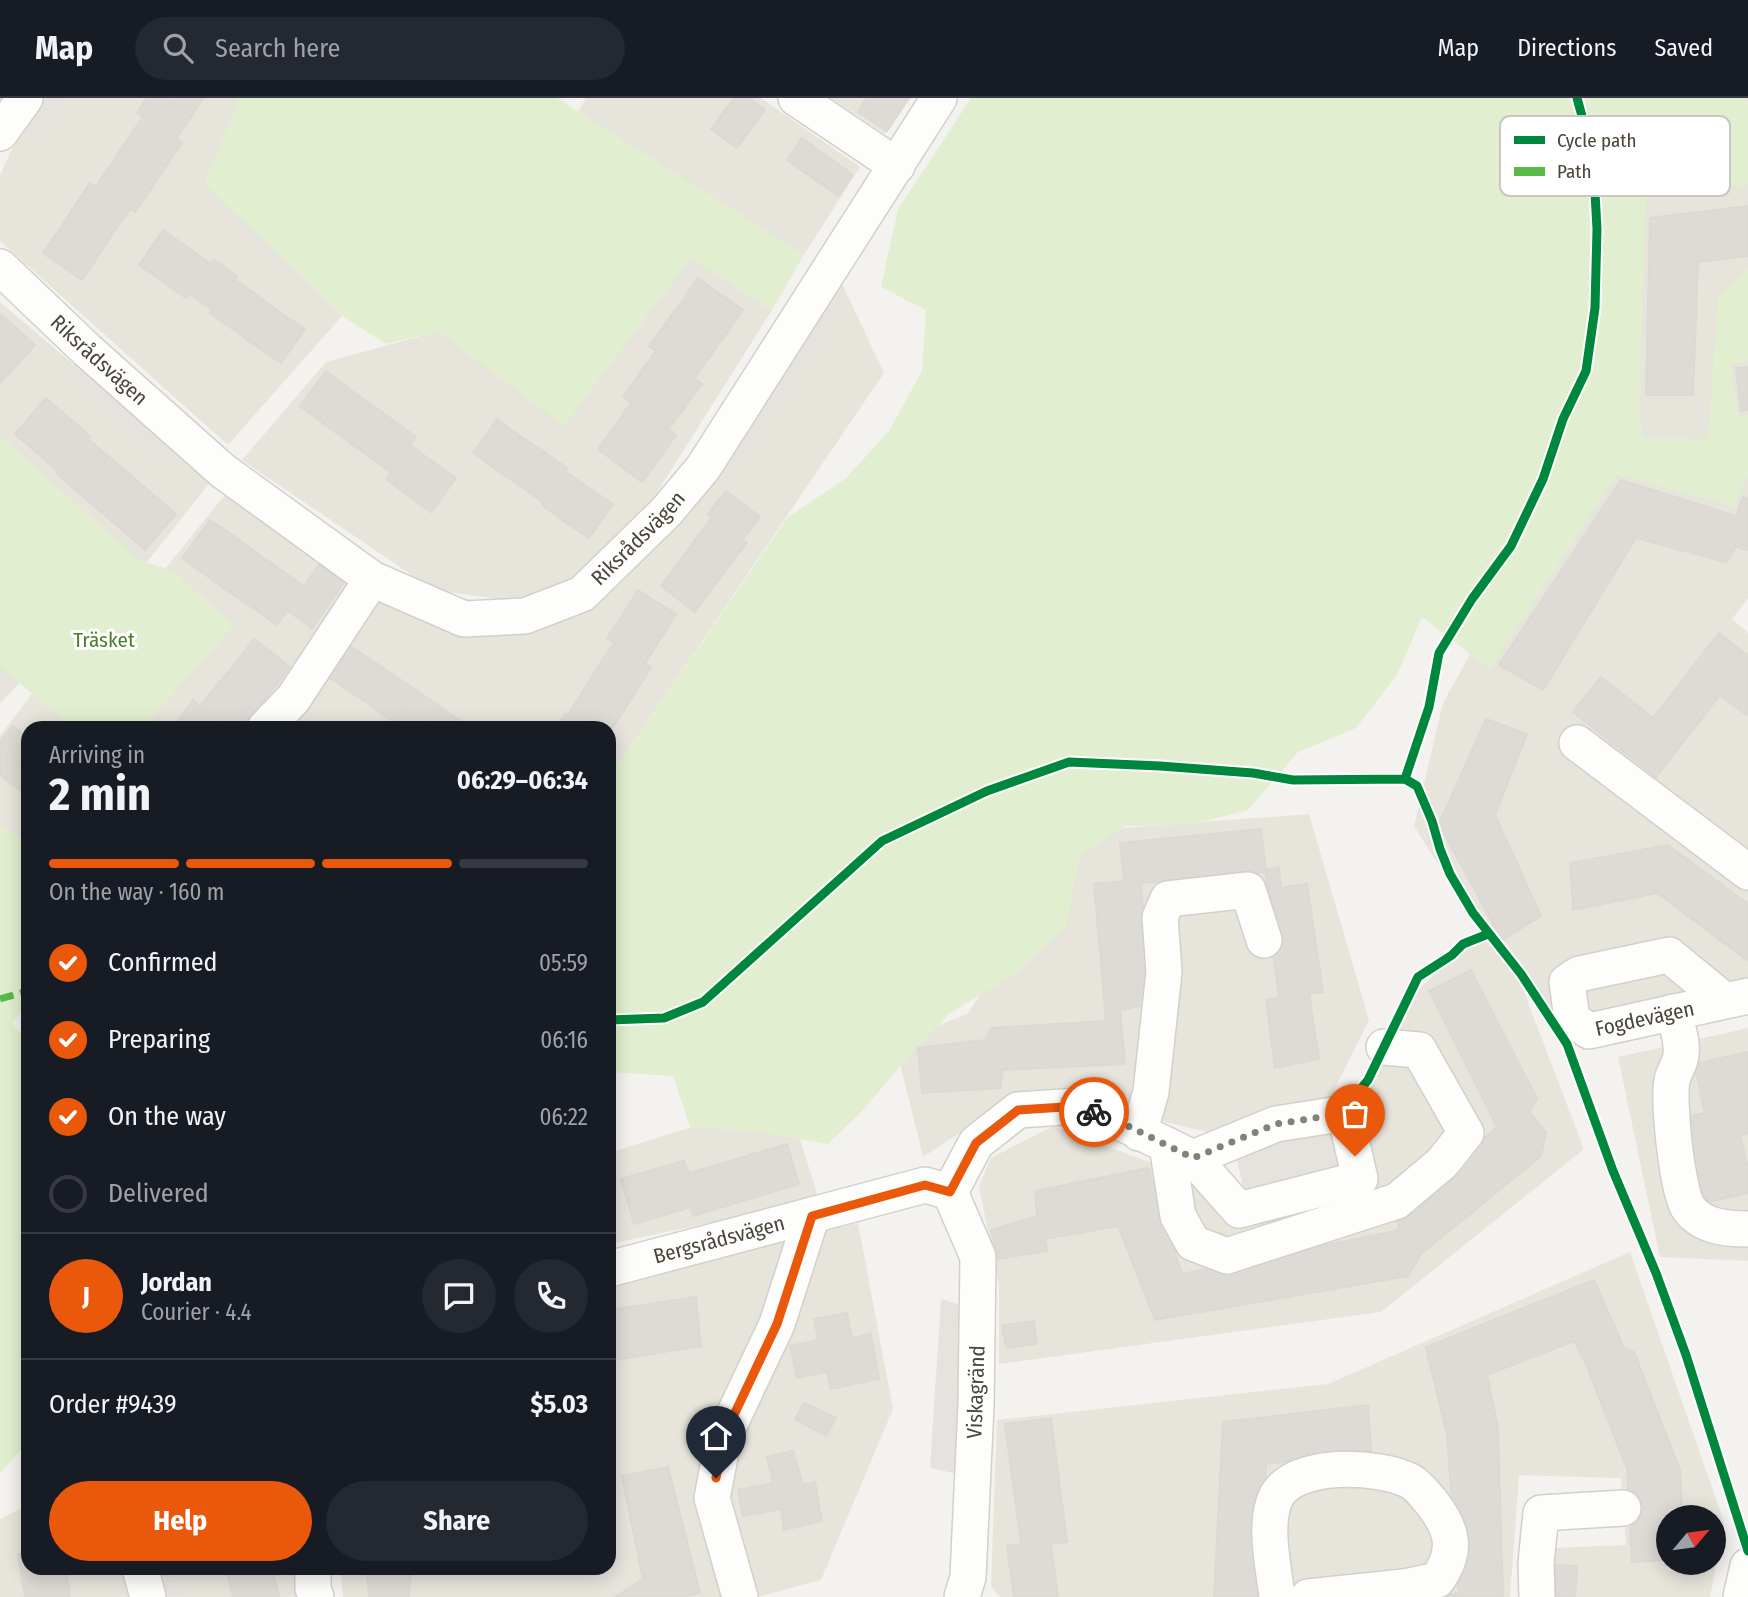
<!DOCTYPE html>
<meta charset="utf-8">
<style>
:root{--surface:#171b24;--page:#242831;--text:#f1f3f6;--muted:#9ea1a6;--line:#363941;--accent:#ea580c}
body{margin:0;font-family:"Fira Sans Condensed",sans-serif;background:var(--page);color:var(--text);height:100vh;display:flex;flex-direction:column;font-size:26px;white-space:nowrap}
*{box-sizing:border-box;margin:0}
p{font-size:23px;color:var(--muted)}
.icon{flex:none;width:38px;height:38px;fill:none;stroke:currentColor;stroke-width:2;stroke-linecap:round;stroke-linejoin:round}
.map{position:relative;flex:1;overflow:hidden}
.drawer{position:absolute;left:21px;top:623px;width:595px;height:854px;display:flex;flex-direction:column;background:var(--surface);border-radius:21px;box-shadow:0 4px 18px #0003}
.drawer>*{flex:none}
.needle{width:46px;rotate:61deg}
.buttons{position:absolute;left:1656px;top:1407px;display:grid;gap:14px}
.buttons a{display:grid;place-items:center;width:70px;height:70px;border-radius:50%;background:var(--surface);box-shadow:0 4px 18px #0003;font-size:35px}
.pin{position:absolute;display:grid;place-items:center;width:60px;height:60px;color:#fff;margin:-72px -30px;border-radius:50% 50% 50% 0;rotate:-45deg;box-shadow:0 0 7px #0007}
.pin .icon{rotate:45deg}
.courier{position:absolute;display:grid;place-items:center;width:70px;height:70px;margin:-35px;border:5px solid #ea580c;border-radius:50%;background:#fff;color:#222;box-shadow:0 2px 9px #0007}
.head em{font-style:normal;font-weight:700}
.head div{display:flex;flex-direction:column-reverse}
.head{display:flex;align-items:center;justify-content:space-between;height:119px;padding:0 28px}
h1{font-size:46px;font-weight:700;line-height:52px}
.bar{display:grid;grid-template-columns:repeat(4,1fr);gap:10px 7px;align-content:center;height:84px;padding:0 28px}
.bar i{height:9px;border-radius:5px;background:var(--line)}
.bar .on{background:var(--accent)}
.bar p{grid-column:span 4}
.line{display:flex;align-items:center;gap:18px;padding:0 28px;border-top:2px solid var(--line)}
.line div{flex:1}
.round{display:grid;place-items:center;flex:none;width:74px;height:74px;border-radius:37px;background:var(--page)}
ol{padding:0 28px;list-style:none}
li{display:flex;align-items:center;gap:21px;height:77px}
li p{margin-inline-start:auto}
li .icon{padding:7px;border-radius:50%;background:var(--accent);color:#fff;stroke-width:4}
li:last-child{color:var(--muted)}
li i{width:38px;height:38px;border:4px solid var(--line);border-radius:50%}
.cta{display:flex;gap:14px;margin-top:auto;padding:14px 28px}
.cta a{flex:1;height:80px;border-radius:42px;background:var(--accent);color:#fff;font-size:28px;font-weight:700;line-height:80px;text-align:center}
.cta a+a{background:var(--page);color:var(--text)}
header{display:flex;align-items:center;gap:42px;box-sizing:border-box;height:98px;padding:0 35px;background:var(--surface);border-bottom:2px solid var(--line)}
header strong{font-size:33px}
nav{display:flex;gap:38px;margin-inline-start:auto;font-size:24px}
.search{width:490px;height:63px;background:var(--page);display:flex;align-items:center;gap:18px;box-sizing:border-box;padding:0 24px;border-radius:38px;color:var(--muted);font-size:26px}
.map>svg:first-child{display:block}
.residential{fill:#e7e4dc;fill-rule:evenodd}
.green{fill:#e1eecf}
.parking{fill:#e6e3df}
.building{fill:#dedbd6;stroke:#dcd9d4;stroke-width:2}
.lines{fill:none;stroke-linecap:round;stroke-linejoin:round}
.minor-casing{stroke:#d2d0cb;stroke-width:38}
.minor{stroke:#fdfdfc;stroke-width:35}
.quiet{stroke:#58b947;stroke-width:7;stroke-dasharray:14 7;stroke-linecap:butt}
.cycleway-casing{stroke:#fff;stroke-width:13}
.cycleway{stroke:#00873e;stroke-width:9}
.done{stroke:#868178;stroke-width:7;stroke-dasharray:0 12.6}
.route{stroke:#ea580c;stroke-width:9}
.labels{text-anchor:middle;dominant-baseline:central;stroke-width:6;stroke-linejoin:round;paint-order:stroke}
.street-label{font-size:21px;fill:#4b4439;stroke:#fff}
.park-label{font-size:21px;fill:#4a7f2a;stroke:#fff}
.key{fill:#fff;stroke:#c9c7c4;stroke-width:2}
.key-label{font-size:19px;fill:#4b4439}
</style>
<header>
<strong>Map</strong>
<div class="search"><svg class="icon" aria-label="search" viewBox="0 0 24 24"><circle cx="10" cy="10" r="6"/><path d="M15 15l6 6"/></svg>Search here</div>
<nav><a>Map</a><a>Directions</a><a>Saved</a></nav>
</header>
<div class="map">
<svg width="1748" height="1499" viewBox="0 0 1748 1499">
<rect width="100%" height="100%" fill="#f4f2ee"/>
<path class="residential" d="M 47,0 L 240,0 L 205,85 L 342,218 L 228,347 L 0,143 L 0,77 L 11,53 Z
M 586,0 L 761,0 L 860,69 L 804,157 L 578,14 Z
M 831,0 L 907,0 L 885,36 Z
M 1588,0 L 1748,0 L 1748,500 L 1732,521 L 1748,535 L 1748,913 L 1698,923 L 1582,952 L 1525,876 L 1482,836 L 1414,728 L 1443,605 L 1590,341 Z
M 691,159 L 772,212 L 651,404 L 574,481 L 512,503 L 434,492 L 242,362 L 326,264 L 439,233 L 564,327 Z
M 838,177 L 884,275 L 609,680 L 609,630 L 28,630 L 28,745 L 0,728 L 0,638 L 38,588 L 156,482 L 228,393 L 377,500 L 586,509 Z
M 0,204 L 211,383 L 144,468 L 28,575 L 0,606 Z
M 1309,716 L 1369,922 L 1331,998 L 1212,1035 L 1114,1012 L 1014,999 L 923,1059 L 895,945 L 967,916 L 1095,732 Z
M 1480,836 L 1519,881 L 1584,1051 L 1381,1214 L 999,1266 L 999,1187 L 979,1089 L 991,1060 L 1053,1028 L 1181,1076 L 1237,1130 L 1375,1084 L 1360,1013 L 1412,898 L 1464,847 Z
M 1748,930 L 1748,1163 L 1660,1159 L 1618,959 Z
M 787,999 L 819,1102 L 609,1146 L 609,1055 Z
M 858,1125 L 893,1311 L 821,1482 L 757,1499 L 343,1499 L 340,1470 L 609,1470 L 609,1184 Z
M 1630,1154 L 1724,1424 L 1710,1499 L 1553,1499 L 1555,1450 L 1626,1447 L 1621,1380 L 1519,1377 L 1510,1499 L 1000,1499 L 991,1488 L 997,1322 L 1328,1286 ZM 1668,1419 L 1713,1419 L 1713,1465 L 1668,1465 Z
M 28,1407 L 28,1470 L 292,1470 L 298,1499 L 0,1499 L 0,1421 Z"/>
<path class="green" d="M 240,0 L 557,0 L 804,157 L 772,212 L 691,160 L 564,328 L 439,233 L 386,246 L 342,218 L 205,85 Z
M 971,0 L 1741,0 L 1748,3 L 1748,87 L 1646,100 L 1639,310 L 1643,340 L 1708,341 L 1718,199 L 1748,171 L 1748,263 L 1731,268 L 1738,319 L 1748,317 L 1748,378 L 1734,409 L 1617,377 L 1490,571 L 1422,519 L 1397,577 L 1356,630 L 1298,654 L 1248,712 L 1190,727 L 1125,728 L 1080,758 L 1066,829 L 1016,876 L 950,915 L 915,951 L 862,1013 L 828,1046 L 761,1034 L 690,1029 L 673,978 L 609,974 L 609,680 L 787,420 L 846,380 L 889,333 L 922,273 L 926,212 L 881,189 L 898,111 Z
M 0,338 L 140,463 L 172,472 L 234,527 L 143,630 L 72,630 L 0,568 Z
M 0,728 L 28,745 L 28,905 L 12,926 L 28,943 L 28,1344 L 0,1375 Z"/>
<path class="parking" d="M 0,0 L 69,0 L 36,48 L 6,27 L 0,35 Z
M 813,197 L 840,212 L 737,372 L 712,355 Z
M 87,252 L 190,343 L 167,368 L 64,277 Z
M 1329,1017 L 1346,1089 L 1249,1114 L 1232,1042 Z
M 941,1201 L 974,1211 L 967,1378 L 930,1370 Z
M 114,1470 L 179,1470 L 185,1499 L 120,1499 Z"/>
<path class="building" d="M 147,0 L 163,0 L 191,19 L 176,41 L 137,15 Z
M 163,0 L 203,0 L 191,19 Z
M 734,0 L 749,0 L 765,12 L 737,50 L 711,31 Z
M 867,0 L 909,0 L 887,33 L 858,14 Z
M 143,19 L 182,45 L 166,68 L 127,42 Z
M 802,40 L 853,77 L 838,98 L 787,62 Z
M 127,42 L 166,68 L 151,91 L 112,65 Z
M 112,65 L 151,91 L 135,114 L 96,88 Z
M 90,85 L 130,111 L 113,135 L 74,109 Z
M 1748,108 L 1748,158 L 1698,164 L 1693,297 L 1646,297 L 1650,120 Z
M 74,109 L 113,135 L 98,158 L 59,132 Z
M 59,132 L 98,158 L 82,182 L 43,155 Z
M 163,132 L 187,149 L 162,183 L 139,167 Z
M 187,149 L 211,166 L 186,200 L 162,183 Z
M 214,162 L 237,178 L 213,212 L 190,196 Z
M 698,180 L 743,212 L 727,235 L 682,203 Z
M 234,181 L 258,198 L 234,232 L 210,215 Z
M 258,198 L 281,215 L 257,249 L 234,232 Z
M 682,203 L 727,235 L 710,258 L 665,226 Z
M 281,215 L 305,231 L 281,265 L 257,249 Z
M 2,217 L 35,247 L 16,268 L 0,253 L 0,219 Z
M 665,226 L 710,258 L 694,281 L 649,248 Z
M 0,253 L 16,268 L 0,285 Z
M 656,253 L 702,286 L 685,309 L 639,276 Z
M 1748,269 L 1748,312 L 1741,313 L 1736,270 Z
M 326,273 L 348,290 L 323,325 L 300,308 Z
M 639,276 L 685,309 L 668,332 L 623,299 Z
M 348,290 L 371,306 L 345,341 L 323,325 Z
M 46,300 L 68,319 L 37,355 L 15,336 Z
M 631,305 L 676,337 L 659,361 L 614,329 Z
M 371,306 L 394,323 L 368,358 L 345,341 Z
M 68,319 L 90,338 L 59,374 L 37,355 Z
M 497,321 L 520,338 L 497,372 L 473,355 Z
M 394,323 L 416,339 L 391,374 L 368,358 Z
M 614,329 L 659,361 L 642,384 L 598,351 Z
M 520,338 L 544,354 L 520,388 L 497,372 Z
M 88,341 L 109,359 L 79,395 L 57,376 Z
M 410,347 L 433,364 L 409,398 L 386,381 Z
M 544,354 L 567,370 L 544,405 L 520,388 Z
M 109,359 L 132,378 L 101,414 L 79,395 Z
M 433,364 L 456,380 L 431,414 L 409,398 Z
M 565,373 L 589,390 L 565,424 L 542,407 Z
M 132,378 L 154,397 L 123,433 L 101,414 Z
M 1621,382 L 1736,418 L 1743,399 L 1748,401 L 1748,452 L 1736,449 L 1726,464 L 1636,440 L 1543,592 L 1499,567 Z
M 589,390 L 613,406 L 589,440 L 565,424 Z
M 726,393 L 760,419 L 742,442 L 708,416 Z
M 154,397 L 176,416 L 145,452 L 123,433 Z
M 712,419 L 747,445 L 729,468 L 695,442 Z
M 210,422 L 234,438 L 206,477 L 182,460 Z
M 234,438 L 257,455 L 229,494 L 206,477 Z
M 695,442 L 729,468 L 712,491 L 678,465 Z
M 257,455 L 281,472 L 253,510 L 229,494 Z
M 678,465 L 712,491 L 695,514 L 661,488 Z
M 319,467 L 344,484 L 312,530 L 287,512 Z
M 281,472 L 304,488 L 277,527 L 253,510 Z
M 638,492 L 676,516 L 661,540 L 623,516 Z
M 623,516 L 661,540 L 645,565 L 607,540 Z
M 1719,535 L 1748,558 L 1748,618 L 1720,597 L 1656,679 L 1573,614 L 1601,579 L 1653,620 Z
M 254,541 L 290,569 L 272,592 L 237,563 Z
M 343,543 L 367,559 L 346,591 L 322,574 Z
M 614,545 L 651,569 L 636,593 L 598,569 Z
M 367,559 L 392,576 L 370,607 L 346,591 Z
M 237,563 L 272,592 L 254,614 L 219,585 Z
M 598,569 L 636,593 L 621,617 L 583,593 Z
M 392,576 L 416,592 L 394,624 L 370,607 Z
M 219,585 L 254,614 L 242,630 L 227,630 L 200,608 Z
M 416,592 L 440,609 L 425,630 L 404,630 L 394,624 Z
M 583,593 L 621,617 L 609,635 L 609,630 L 587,630 L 568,617 Z
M 193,602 L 200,608 L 227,630 L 183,630 L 176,625 Z
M 440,609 L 464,625 L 461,630 L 425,630 Z
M 565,616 L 568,617 L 587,630 L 556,630 Z
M 1486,621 L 1527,636 L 1495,717 L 1541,818 L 1502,842 L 1439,726 Z
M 13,628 L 28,640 L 28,655 L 7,682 L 0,677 L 0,644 Z
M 28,655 L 28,698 L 7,682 Z
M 1261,731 L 1266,774 L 1141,785 L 1150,906 L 1120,912 L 1125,966 L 1003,972 L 1000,990 L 922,995 L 918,950 L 985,942 L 991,930 L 1106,923 L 1094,786 L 1124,783 L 1120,745 Z
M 1668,747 L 1748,806 L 1748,863 L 1657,795 L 1573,812 L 1570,765 Z
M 1279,769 L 1281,790 L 1268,791 L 1265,772 Z
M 1307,786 L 1323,894 L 1309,896 L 1319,961 L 1275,970 L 1266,902 L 1279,900 L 1264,792 Z
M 1471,872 L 1537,1001 L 1529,1014 L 1546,1034 L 1541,1058 L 1421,1156 L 1408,1178 L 1155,1222 L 1118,1128 L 1045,1141 L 1047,1153 L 998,1161 L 991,1132 L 1037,1118 L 1035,1093 L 1148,1070 L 1182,1176 L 1400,1132 L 1395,1119 L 1497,1029 L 1429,893 Z
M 1748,954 L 1748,1035 L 1740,1037 L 1748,1070 L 1748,1095 L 1699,1106 L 1679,1020 L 1705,1015 L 1694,966 Z
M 787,1046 L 799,1086 L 693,1118 L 691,1109 L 634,1126 L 621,1081 L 684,1063 L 689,1075 Z
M 1594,1182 L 1624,1250 L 1634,1254 L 1680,1372 L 1682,1419 L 1668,1419 L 1668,1462 L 1632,1464 L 1627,1371 L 1585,1264 L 1574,1243 L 1487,1277 L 1498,1331 L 1503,1499 L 1430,1499 L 1459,1495 L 1447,1337 L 1426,1249 Z
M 696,1199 L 701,1248 L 609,1263 L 609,1212 Z
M 847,1215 L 852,1240 L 871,1236 L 879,1281 L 831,1291 L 827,1274 L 797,1280 L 790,1248 L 818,1242 L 814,1221 Z
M 1034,1223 L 1037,1246 L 1006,1250 L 1002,1227 Z
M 804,1305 L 836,1320 L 826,1338 L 795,1321 Z
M 1368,1307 L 1371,1353 L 1266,1366 L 1263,1499 L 1214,1499 L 1223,1324 Z
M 1051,1320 L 1067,1444 L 1051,1446 L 1058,1499 L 1014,1499 L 1007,1448 L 1021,1446 L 1005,1326 Z
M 793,1353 L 803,1387 L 815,1384 L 822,1423 L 784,1432 L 781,1411 L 743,1418 L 738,1392 L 773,1385 L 767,1359 Z
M 668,1369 L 700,1495 L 682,1499 L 615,1499 L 643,1481 L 622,1378 Z
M 28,1454 L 28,1470 L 66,1470 L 70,1499 L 25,1499 L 18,1456 Z
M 1556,1467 L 1577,1468 L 1575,1499 L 1556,1499 Z
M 226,1470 L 272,1470 L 279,1499 L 233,1499 Z
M 367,1470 L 411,1470 L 409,1498 L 369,1498 Z"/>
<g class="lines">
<g class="minor-casing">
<g id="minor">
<path d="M 796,0 L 897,68"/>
<path d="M 0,35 L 25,0"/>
<path id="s1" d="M 0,169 L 87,252 L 223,373 L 372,481 L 464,521 L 525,518 L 582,496 L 666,414 L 703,370 L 939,0"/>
<path d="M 265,630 L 293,601 L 372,481"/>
<path d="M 1577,645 L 1748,774"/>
<path id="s2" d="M 1725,903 L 1669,857 L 1579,876 L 1567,884 L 1572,921 L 1589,933 C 1642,921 1695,910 1748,898"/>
<path d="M 1673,914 C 1677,928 1683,943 1681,957 C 1680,966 1674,974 1672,982 C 1668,1003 1677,1095 1689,1111 C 1703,1129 1727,1131 1748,1131"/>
<path d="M 1139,1035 L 1151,994 L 1164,874 L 1160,819 L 1168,801 L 1248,792 L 1264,842"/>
<path d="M 1167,1047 L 1178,1118 L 1193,1145 L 1227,1158 L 1397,1103 L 1442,1065 L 1466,1035 L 1419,952 L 1384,949"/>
<path d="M 950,1094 L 978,1159 L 976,1307 L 968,1479 L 962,1499"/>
<path id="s3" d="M 609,1171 L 925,1087 L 950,1094 L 976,1045 L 1018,1012 L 1079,1008 L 1126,1027 L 1193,1060 L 1239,1112 L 1360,1081 L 1347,1024 L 1340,1016 L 1276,1026 L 1193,1060"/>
<path d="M 140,1470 L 148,1499"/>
<path d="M 313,1470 L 313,1490 L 316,1499"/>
<path d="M 740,1499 L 712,1400 L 724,1338 L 777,1226 L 812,1117"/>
<path d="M 1277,1499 C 1274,1470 1263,1426 1276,1399 C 1294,1363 1379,1367 1410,1383 C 1418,1387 1426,1398 1432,1405 C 1453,1432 1458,1453 1437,1482 L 1404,1489 L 1308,1499"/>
<path d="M 1537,1499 L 1536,1465 L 1541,1415 L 1623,1410"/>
<path d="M 1741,1499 L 1748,1468"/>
</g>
</g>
<use href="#minor" class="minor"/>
<path class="quiet" d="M 0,901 L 28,893"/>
<g class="cycleway-casing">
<path id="cycleway" d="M 1577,0 L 1593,58 L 1597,131 L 1595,210 L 1586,273 L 1563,321 L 1543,381 L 1511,448 L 1472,501 L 1439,555 L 1429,609 L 1405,681 L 1417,688 L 1432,723 L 1440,751 L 1450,776 L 1473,815 L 1521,876 L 1567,946 L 1613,1073 L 1656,1175 L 1686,1257 L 1748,1453
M 609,922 L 664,920 L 703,904 L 882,743 L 987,693 L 1069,664 L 1160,668 L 1253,675 L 1293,682 L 1405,681
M 1340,1016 L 1368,982 L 1418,879 L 1452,857 L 1463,846 L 1488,836"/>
</g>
<use href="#cycleway" class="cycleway"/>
</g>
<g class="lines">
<path class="done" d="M 1094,1014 L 1126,1027 L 1193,1060 L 1276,1026 L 1340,1016 L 1347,1024 L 1355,1058"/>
<path class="route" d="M 716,1380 L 724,1338 L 777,1226 L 812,1118 L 925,1087 L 950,1094 L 976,1045 L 1018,1012 L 1079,1008 L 1094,1014"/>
</g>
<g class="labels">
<g class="street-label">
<text stroke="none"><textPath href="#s1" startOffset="136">Riksrådsvägen</textPath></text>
<text stroke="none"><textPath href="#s1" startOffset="788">Riksrådsvägen</textPath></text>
<text stroke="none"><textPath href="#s2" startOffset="294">Fogdevägen</textPath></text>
<text stroke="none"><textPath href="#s3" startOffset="114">Bergsrådsvägen</textPath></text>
<text transform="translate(976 1294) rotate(-88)">Viskagränd</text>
</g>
<g class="park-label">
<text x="104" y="542">Träsket</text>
</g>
</g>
<rect x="1500" y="18" width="230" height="80" rx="10" class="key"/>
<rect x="1514" y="38" width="31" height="8" fill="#00873e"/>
<rect x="1514" y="69" width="31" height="9" fill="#58b947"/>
<g class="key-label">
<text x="1557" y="49">Cycle path</text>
<text x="1557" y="80">Path</text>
</g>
</svg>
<div class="buttons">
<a><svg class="needle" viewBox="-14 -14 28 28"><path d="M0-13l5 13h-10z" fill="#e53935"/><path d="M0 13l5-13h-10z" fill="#9ea1a6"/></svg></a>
</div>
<div class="pin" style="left:1355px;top:1058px;background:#ea580c"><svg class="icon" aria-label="bag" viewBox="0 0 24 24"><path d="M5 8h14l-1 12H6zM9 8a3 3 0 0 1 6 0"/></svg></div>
<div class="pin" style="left:716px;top:1380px;background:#1f2937"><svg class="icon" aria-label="home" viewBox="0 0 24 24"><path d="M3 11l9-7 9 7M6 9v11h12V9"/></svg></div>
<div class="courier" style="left:1094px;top:1014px"><svg class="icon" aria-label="bike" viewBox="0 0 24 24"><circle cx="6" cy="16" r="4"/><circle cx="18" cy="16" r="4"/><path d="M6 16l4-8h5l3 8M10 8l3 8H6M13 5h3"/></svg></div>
<section class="drawer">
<div class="head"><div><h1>2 min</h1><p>Arriving in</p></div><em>06:29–06:34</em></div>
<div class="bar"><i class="on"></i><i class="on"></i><i class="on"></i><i></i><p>On the way · 160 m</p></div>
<ol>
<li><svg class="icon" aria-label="check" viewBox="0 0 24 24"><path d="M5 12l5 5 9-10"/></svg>Confirmed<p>05:59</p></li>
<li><svg class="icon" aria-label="check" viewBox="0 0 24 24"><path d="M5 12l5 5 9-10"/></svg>Preparing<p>06:16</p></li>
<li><svg class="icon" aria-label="check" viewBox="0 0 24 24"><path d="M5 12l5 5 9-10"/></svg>On the way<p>06:22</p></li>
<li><i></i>Delivered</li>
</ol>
<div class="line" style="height:126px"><b class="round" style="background:var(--accent);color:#fff">J</b><div><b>Jordan</b><p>Courier · 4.4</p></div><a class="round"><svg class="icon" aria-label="chat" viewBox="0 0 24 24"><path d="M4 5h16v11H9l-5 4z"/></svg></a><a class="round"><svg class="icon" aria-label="phone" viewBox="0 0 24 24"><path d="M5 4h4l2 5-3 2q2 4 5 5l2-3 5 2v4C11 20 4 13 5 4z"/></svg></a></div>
<div class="line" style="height:91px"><div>Order #9439</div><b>$5.03</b></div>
<div class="cta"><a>Help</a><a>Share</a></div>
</section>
</div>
